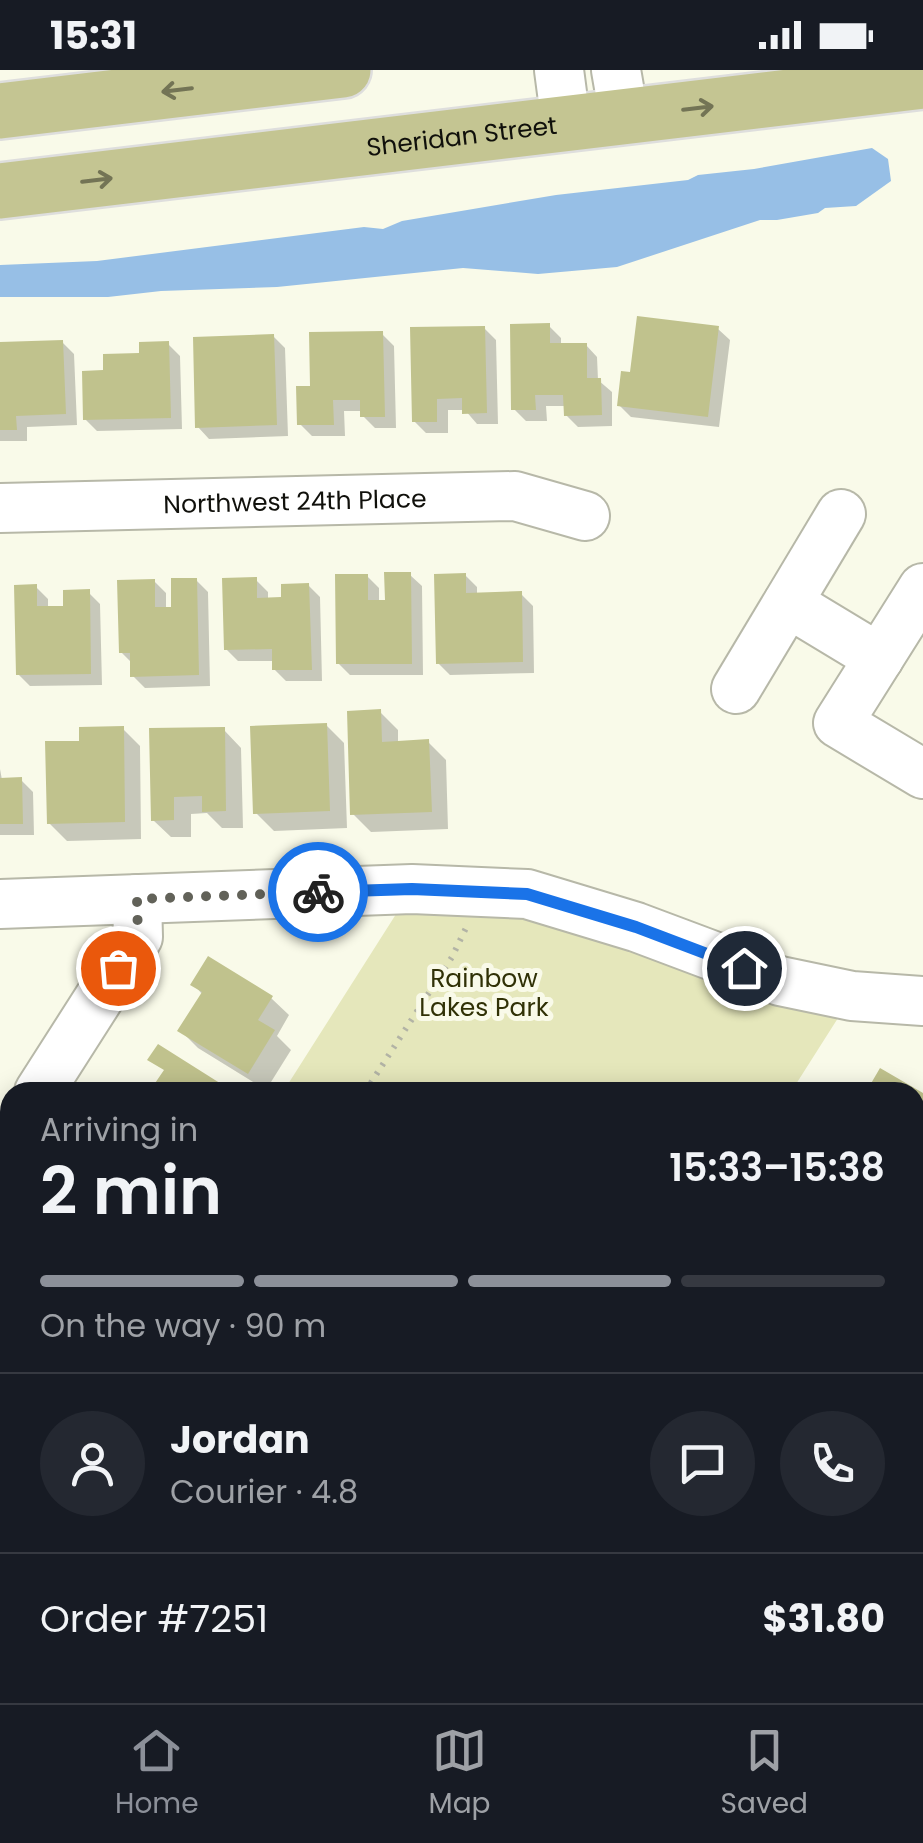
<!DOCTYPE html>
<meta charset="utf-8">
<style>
:root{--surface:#171b24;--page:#242831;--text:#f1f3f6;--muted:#9ea1a6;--line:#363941;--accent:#8c9099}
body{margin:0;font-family:Poppins,sans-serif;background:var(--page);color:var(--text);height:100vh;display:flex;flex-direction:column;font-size:38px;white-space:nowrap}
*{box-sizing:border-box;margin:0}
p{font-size:32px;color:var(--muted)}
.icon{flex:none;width:55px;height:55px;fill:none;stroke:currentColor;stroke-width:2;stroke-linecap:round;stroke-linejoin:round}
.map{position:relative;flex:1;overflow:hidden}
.side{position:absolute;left:0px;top:1012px;width:925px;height:622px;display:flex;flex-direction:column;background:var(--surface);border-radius:30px 30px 0 0;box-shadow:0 5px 25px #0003}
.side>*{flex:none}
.pin{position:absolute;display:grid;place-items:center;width:85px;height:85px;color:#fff;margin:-42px;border:5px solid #fff;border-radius:50%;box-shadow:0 2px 10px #0007}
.courier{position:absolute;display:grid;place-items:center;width:100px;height:100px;margin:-50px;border:8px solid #1a73e8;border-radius:50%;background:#fff;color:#222;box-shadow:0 2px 12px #0007}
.head em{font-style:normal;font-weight:600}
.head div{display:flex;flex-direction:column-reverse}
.head{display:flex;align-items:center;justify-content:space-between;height:170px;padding:0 40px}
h1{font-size:65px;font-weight:600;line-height:75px}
.bar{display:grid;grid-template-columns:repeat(4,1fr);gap:15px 10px;align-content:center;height:120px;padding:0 40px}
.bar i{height:12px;border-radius:8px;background:var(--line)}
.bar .on{background:var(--accent)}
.bar p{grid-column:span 4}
.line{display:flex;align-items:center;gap:25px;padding:0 40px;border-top:2px solid var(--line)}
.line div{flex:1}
.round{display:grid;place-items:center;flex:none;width:105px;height:105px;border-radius:52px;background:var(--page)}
.status{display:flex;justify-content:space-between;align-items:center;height:70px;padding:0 50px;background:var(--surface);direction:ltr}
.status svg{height:28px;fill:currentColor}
.tabs{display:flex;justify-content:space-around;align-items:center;height:140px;border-top:2px solid var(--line);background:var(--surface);font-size:28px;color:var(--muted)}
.tabs a{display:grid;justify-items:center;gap:5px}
.tabs .on{color:var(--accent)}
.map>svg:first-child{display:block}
.green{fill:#e5e7bb}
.water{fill:#97bfe6}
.shadow{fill:#0003}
.building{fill:#c0c28d}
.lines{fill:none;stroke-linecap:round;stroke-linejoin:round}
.minor-casing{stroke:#b7b8a8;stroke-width:52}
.major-casing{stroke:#dededd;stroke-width:60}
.path{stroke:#b2b3a5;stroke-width:6;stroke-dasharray:2.5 8;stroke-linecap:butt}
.minor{stroke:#fff;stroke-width:48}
.major{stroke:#c4c592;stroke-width:55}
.oneway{stroke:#737455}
.done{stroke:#626259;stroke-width:10;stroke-dasharray:0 18}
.route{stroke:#1a73e8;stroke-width:12}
.labels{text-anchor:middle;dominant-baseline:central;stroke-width:10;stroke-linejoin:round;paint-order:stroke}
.street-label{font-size:25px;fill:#10100b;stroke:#f9fae9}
.park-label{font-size:25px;fill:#303106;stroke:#f9fae9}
</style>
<div class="status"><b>15:31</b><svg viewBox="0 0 49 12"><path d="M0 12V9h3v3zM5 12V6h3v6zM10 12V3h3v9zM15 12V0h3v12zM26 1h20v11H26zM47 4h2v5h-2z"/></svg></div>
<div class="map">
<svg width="923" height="1633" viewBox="0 0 923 1633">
<rect width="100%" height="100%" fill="#f9fae9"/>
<path class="green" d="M 412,819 L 852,926 L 791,1022 L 283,1022 Z
M 10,1454 L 10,1625 L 406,1625 L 401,1633 L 0,1633 L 0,1470 Z"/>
<path class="water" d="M 872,78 L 888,89 L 891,111 L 856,136 L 825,138 L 818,143 L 777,150 L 760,150 L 617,197 L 538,204 L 463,198 L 277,217 L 161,221 L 108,227 L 0,227 L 0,195 L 97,191 L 364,157 L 383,159 L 402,151 L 556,125 L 688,110 L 698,105 L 754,99 Z"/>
<path class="shadow" d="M 549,256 L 561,268 L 561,276 L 586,275 L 597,287 L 598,310 L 612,322 L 612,356 L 578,357 L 566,345 L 566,336 L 546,336 L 547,351 L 526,351 L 514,339 Z
M 484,258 L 496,270 L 498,354 L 477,354 L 465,340 L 448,340 L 448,363 L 426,363 L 414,351 Z
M 718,259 L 730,270 L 719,357 L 631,347 L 619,335 L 632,305 Z
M 382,264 L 394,276 L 396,358 L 375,358 L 363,346 L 363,341 L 344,341 L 345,366 L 312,366 L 300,354 L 313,319 Z
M 273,266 L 285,278 L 288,366 L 209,369 L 198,357 Z
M 62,272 L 74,284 L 77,355 L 27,357 L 27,371 L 0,371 L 0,274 Z
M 168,274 L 180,286 L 182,359 L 97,361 L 85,349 L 106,303 Z
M 410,505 L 422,516 L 423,605 L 350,605 L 338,593 L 367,506 L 379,518 L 379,532 L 388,532 Z
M 465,505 L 477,517 L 477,525 L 521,524 L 533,536 L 534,603 L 450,605 L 438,593 Z
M 196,510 L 208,522 L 210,616 L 145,618 L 133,606 L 132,593 L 121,582 L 154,511 L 166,523 L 166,539 L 174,539 Z
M 256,510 L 268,522 L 268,530 L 283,529 L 308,515 L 320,527 L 322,611 L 286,611 L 274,599 L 274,591 L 238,591 L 226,579 Z
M 36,517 L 48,529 L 48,538 L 65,538 L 88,522 L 100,534 L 102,615 L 30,616 L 18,604 Z
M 380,642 L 398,660 L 398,673 L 428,672 L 446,690 L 448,759 L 371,762 L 353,744 Z
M 326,655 L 344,673 L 347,758 L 274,761 L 256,743 Z
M 123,659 L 140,676 L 141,769 L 67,771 L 49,753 L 81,673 Z
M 224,660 L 241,678 L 243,758 L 222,758 L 207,743 L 191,744 L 191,767 L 171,767 L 153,750 Z
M 0,699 L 2,710 L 21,710 L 33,722 L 34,765 L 0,765 Z
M 193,914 L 271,928 L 289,945 L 277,966 L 291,980 L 266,1020 L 198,978 L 181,961 L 203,925 Z
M 881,1001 L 923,1025 L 923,1114 L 915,1109 L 915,1022 L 869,1022 Z
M 133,1016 L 144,1022 L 129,1022 Z
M 0,1227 L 10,1233 L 10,1328 L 0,1323 Z
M 0,1344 L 10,1349 L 10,1426 L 4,1437 L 0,1435 Z
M 488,1625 L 596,1625 L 604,1633 L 483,1633 Z
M 792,1625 L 880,1625 L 881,1633 L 793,1633 Z"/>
<path class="building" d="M 637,246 L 719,256 L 708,347 L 617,336 L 621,301 L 630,302 Z
M 550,253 L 550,273 L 587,273 L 587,308 L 601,308 L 602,345 L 564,346 L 563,325 L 535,325 L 536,340 L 511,340 L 510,254 Z
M 485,256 L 487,343 L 462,344 L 462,328 L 437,329 L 437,352 L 412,352 L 410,257 Z
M 383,261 L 385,347 L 360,347 L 360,330 L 333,330 L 334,355 L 297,355 L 296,316 L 310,316 L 309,262 Z
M 274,264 L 277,355 L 195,358 L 193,267 Z
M 63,270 L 66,344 L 16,346 L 17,360 L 0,360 L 0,272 Z
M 169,271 L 171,348 L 83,350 L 82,301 L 103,300 L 103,284 L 139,283 L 139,272 Z
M 384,502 L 411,502 L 412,594 L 336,594 L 335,504 L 368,504 L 368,530 L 385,530 Z
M 466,503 L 466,523 L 522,521 L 523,592 L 436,594 L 434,504 Z
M 257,507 L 257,528 L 281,527 L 281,514 L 309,513 L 312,600 L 272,600 L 272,579 L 224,580 L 222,508 Z
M 171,508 L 197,508 L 199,605 L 130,607 L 130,583 L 119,583 L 117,510 L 155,509 L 155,537 L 171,537 Z
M 37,514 L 37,536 L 63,536 L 63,520 L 90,519 L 91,604 L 16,605 L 14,515 Z
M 381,639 L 382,672 L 429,669 L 432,742 L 350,745 L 347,641 Z
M 327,653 L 330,741 L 253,744 L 250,656 Z
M 124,656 L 125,752 L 47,754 L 45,671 L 79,671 L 79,657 Z
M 225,657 L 226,741 L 202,742 L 202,726 L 174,727 L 174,750 L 151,751 L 149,658 Z
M 22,707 L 23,754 L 0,754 L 0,708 Z
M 208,886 L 273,926 L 258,950 L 275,960 L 248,1004 L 177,961 L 202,922 L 190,915 Z
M 158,974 L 234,1022 L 149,1022 L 164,1000 L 147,990 Z
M 880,998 L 923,1023 L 923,1087 L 915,1100 L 915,1022 L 866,1022 Z
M 0,1224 L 10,1230 L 10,1323 L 0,1317 Z
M 0,1341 L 10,1346 L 10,1376 L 0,1395 Z
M 915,1412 L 923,1416 L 923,1504 L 915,1499 Z
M 915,1557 L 923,1557 L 923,1633 L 889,1633 L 889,1625 L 915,1625 Z
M 485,1625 L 594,1625 L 589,1633 L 480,1633 Z
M 790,1625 L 864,1625 L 864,1633 L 839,1633 L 839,1629 L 790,1633 Z"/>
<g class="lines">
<g class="minor-casing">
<g id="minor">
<path d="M 559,0 L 566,53"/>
<path d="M 616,0 L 624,46"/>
<path id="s1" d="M 0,438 L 515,426 L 585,446"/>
<path d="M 923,518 L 838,653 L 923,704"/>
<path d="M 788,533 L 879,588"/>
<path d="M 736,619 L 841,444"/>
<path d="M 0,834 L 412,819 L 527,824 L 636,857 L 780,911 L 852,926 L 923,931"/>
<path d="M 39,1022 L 138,867 L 137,829"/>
<path d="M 0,1083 L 10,1067"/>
<path d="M 915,1272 L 923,1259"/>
<path d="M 915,1323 L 923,1323"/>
<path d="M 689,1633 L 694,1625"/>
</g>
</g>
<g class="major-casing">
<g id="major">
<path d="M 0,41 L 343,0"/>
<path id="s2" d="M 0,121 L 923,11"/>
</g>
</g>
<path class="path" d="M 365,1022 L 452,887 L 466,858
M 0,1519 L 10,1510"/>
<use href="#minor" class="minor"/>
<use href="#major" class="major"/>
</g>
<defs><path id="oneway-shaft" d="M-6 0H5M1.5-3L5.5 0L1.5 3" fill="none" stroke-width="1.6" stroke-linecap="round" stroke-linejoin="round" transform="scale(2.5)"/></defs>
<g class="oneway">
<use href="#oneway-shaft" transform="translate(177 20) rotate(173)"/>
<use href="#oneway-shaft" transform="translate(698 38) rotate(-7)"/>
<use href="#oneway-shaft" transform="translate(97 110) rotate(-7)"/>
</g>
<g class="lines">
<path class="done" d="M 118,898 L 138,867 L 137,829 L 318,822"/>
<path class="route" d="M 318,822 L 412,819 L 527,824 L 636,857 L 744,898"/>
</g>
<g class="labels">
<g class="street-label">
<text stroke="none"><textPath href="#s2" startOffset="465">Sheridan Street</textPath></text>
<text stroke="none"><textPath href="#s1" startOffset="295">Northwest 24th Place</textPath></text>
</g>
<g class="park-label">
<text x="484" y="908">Rainbow<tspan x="484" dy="29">Lakes Park</tspan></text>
</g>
</g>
</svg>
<div class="pin" style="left:118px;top:898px;background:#ea580c"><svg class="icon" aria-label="bag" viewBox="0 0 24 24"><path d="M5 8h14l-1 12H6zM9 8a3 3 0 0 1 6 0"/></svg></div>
<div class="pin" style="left:744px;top:898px;background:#1f2937"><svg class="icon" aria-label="home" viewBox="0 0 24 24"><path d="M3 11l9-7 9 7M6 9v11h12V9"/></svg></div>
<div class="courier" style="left:318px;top:822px"><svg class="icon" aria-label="bike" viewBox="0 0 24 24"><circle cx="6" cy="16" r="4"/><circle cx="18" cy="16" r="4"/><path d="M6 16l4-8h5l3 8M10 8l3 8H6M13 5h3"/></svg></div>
<section class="side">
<div class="head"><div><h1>2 min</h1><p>Arriving in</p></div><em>15:33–15:38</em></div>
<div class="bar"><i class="on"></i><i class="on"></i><i class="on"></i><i></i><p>On the way · 90 m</p></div>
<div class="line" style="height:180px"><a class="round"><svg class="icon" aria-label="person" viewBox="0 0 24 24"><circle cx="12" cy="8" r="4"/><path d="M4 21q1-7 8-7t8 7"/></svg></a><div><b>Jordan</b><p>Courier · 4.8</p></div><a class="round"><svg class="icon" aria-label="chat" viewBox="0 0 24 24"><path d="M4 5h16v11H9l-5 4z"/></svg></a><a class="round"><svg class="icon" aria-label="phone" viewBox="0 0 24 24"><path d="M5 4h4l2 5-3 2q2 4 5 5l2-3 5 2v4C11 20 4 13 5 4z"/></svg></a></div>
<div class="line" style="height:130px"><div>Order #7251</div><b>$31.80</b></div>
</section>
</div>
<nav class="tabs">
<a class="on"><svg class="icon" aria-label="home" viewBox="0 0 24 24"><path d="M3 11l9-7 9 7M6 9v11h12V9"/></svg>Home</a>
<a><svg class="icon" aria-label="map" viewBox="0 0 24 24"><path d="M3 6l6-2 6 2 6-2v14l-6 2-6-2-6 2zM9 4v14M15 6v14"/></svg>Map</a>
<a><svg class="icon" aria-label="saved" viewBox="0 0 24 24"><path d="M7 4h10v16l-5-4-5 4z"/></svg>Saved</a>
</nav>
